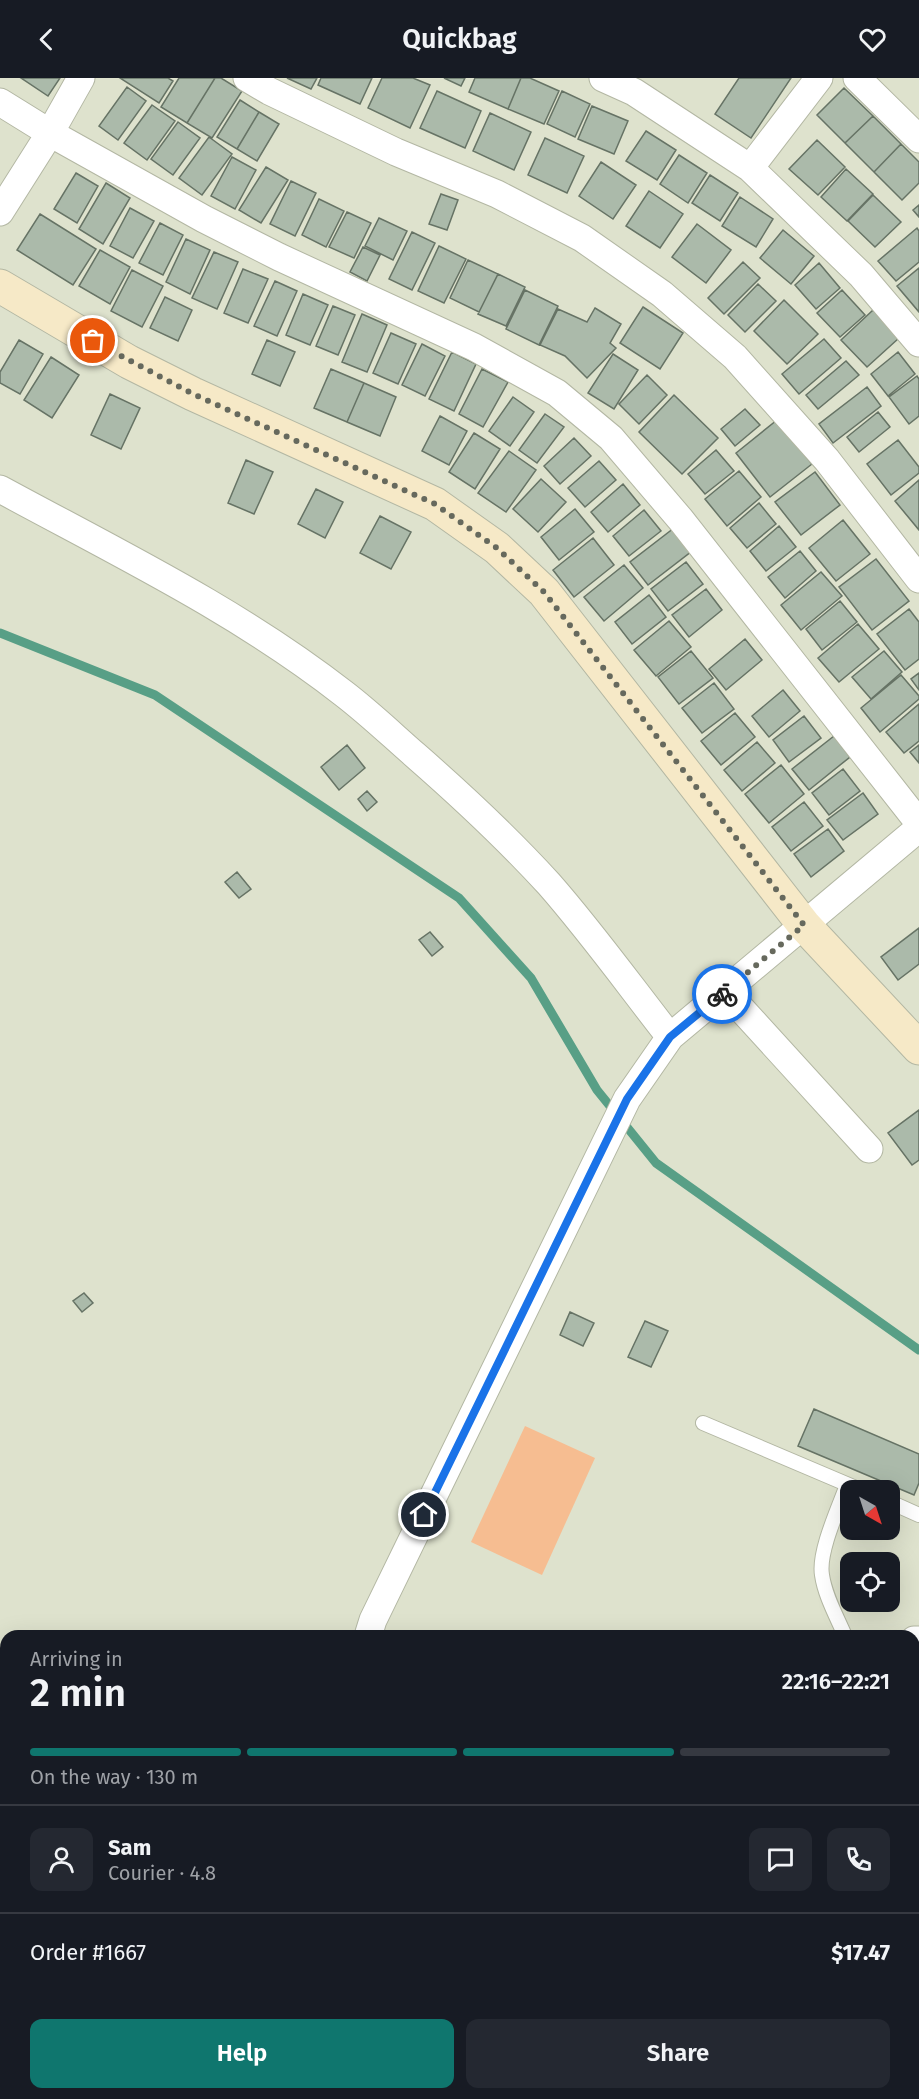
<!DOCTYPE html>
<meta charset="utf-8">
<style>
:root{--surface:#171b24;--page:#242831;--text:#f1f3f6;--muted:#9ea1a6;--line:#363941;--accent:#0f766e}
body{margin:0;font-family:"Fira Sans",sans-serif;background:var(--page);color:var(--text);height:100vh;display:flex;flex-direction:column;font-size:22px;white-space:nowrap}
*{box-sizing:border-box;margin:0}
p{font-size:20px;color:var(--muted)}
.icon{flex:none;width:33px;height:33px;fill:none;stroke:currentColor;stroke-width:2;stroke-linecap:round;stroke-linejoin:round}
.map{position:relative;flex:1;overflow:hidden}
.sheet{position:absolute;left:0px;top:1552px;width:920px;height:470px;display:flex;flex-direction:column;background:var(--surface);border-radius:18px 18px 0 0;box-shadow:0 6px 24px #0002}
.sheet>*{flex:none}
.needle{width:39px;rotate:141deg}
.controls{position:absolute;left:840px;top:1402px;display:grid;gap:12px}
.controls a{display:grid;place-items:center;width:60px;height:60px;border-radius:12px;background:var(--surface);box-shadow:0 6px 24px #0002;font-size:30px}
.pin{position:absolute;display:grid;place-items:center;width:51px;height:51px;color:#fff;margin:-26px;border:3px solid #fff;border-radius:50%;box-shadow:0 2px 6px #0007}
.courier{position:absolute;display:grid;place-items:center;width:60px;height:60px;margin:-30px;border:4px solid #1a73e8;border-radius:50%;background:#fff;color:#222;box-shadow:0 2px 8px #0007}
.headline em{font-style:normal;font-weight:600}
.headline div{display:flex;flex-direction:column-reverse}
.headline{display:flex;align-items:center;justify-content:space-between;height:102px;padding:0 30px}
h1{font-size:39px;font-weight:600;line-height:45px}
.bar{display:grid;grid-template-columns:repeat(4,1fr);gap:9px 6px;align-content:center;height:72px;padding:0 30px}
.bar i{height:8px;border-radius:4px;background:var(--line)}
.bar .selected{background:var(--accent)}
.bar p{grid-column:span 4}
.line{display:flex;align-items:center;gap:15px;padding:0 30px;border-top:2px solid var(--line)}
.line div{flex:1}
.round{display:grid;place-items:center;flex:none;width:63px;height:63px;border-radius:12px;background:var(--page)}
.button{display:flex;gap:12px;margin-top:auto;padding:12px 30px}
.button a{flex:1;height:69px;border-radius:12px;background:var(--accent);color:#fff;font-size:24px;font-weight:600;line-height:69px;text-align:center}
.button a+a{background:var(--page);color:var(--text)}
header{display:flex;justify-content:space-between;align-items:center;height:78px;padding:0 30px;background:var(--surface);font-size:27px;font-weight:600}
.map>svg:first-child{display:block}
.green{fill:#f6bd91}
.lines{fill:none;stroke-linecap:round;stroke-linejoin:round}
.stream{stroke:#589f86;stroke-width:9}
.building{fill:#abbaaa;stroke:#667365;stroke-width:1.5}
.lane-casing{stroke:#b3b7a3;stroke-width:16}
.street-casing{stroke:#b3b7a3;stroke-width:29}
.secondary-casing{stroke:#b3b7a3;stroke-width:35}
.lane{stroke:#fff;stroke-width:14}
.street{stroke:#fff;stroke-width:27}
.secondary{stroke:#f6e9c7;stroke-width:33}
.done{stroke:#66695d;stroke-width:6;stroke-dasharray:0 10.8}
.route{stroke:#1a73e8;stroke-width:8}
</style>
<header><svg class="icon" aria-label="back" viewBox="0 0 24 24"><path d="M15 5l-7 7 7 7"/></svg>Quickbag<svg class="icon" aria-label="heart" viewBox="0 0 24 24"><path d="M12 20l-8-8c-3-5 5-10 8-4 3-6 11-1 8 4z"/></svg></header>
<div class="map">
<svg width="919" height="2021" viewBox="0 0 919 2021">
<rect width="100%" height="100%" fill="#dee2cd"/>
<path class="green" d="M 525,1348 L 595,1380 L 542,1497 L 471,1464 Z"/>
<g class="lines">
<path class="stream" d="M 0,555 L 155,617 L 459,820 L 531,900 L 597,1012 L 656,1085 L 919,1272"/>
</g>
<path class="building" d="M 21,0 L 60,0 L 48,18 Z
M 120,0 L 168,0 L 173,3 L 159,25 Z
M 179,0 L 215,0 L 187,45 L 161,29 Z
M 215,0 L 221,0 L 242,13 L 212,60 L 187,45 Z
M 287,0 L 317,0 L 311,11 Z
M 321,0 L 372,0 L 360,26 L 318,7 Z
M 382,0 L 413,0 L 430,7 L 410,50 L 368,30 Z
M 444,0 L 465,0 L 461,8 Z
M 475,0 L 521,0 L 508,31 L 469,14 Z
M 521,0 L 530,0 L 559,13 L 544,46 L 508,31 Z
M 739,0 L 791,0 L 751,60 L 715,36 Z
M 127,9 L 146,23 L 118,62 L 99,48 Z
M 844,10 L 873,38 L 845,65 L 817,37 Z
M 437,13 L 481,33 L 465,70 L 420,50 Z
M 562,13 L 590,26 L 575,59 L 547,46 Z
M 240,22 L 259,34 L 237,71 L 217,59 Z
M 152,27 L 175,43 L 147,82 L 124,65 Z
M 592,28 L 628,43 L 614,76 L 578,61 Z
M 259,34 L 279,46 L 257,83 L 237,71 Z
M 490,35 L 531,54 L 514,92 L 473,73 Z
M 873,38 L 901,66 L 874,94 L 845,65 Z
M 178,44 L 200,60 L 173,97 L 151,81 Z
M 646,53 L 676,72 L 657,102 L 626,83 Z
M 209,59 L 232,76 L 202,117 L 179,100 Z
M 545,60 L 584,78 L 567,115 L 528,97 Z
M 817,62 L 845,89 L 818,117 L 789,91 Z
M 901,66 L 919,84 L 919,105 L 902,122 L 874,94 Z
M 679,77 L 707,95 L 688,125 L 660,106 Z
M 232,79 L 256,92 L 235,131 L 211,118 Z
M 601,84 L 636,107 L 613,141 L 579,118 Z
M 266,89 L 288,102 L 261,145 L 239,132 Z
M 846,91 L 873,116 L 847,143 L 821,119 Z
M 76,95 L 98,108 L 77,145 L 54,131 Z
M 710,97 L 738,115 L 720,143 L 692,125 Z
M 291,103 L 316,115 L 295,158 L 270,146 Z
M 106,105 L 130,120 L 103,166 L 79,151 Z
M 649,113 L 683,136 L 660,170 L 626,148 Z
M 441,116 L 458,122 L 447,152 L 429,146 Z
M 873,117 L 901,144 L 875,169 L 848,143 Z
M 740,119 L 773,141 L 756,169 L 722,148 Z
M 319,121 L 344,133 L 326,169 L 302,157 Z
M 919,127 L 919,139 L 913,132 Z
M 130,130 L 154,143 L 133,180 L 110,168 Z
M 347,134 L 371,145 L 354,180 L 329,169 Z
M 40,136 L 96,171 L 73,207 L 17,172 Z
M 379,140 L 407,153 L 393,182 L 365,168 Z
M 160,145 L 183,157 L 163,197 L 139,185 Z
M 697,146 L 731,172 L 706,205 L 672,179 Z
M 917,150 L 919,153 L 919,184 L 896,203 L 878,183 Z
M 783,152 L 814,178 L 791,206 L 760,180 Z
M 412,154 L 435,165 L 412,212 L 389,201 Z
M 186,161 L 210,172 L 190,216 L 166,204 Z
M 439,168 L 466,181 L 444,225 L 418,213 Z
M 363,169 L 380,177 L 367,203 L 350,194 Z
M 100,172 L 130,189 L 110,226 L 79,208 Z
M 214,174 L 238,184 L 217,231 L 192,220 Z
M 468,182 L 498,196 L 479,234 L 450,220 Z
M 743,184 L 760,200 L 724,236 L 708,220 Z
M 819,185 L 840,210 L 816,231 L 795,207 Z
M 919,190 L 919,234 L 897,208 Z
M 243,191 L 268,201 L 248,245 L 224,235 Z
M 132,192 L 163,208 L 142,249 L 111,233 Z
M 498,196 L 525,209 L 506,248 L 478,236 Z
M 275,203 L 297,213 L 277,258 L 254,248 Z
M 758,206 L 776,223 L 745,254 L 728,237 Z
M 525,212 L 558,228 L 539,267 L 506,251 Z
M 842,212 L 865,237 L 840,259 L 817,235 Z
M 303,216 L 328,227 L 310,267 L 286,257 Z
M 165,219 L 192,232 L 178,263 L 150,250 Z
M 784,222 L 818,256 L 787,286 L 754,253 Z
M 333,228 L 355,237 L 338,277 L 316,268 Z
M 643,229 L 683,255 L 660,291 L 620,265 Z
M 595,230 L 621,246 L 610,265 L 616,270 L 587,300 L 565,278 L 540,267 L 558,231 L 587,244 Z
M 873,232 L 899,260 L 867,289 L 841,262 Z
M 362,236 L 387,247 L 367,294 L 342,284 Z
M 391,255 L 416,266 L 398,306 L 373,295 Z
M 824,261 L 841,280 L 799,316 L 782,296 Z
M 19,262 L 43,276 L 20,316 L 0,305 L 0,294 Z
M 267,262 L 295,274 L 280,308 L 252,296 Z
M 422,266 L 445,278 L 425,318 L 402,307 Z
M 452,274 L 476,286 L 454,333 L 429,321 Z
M 898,274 L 915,296 L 888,318 L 871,296 Z
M 613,276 L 638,292 L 614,331 L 588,315 Z
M 51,279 L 79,297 L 52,340 L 24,322 Z
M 846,283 L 859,297 L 818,331 L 806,317 Z
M 331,291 L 364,305 L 347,344 L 314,330 Z
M 482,291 L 508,304 L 483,349 L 459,336 Z
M 647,297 L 667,317 L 639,346 L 619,326 Z
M 917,298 L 919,301 L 919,338 L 909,346 L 889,319 Z
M 364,305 L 396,319 L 380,358 L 347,344 Z
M 867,309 L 881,328 L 833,365 L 819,346 Z
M 110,316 L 140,330 L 121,371 L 91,357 Z
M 674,317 L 718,360 L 682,396 L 639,354 Z
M 513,319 L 534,334 L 510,368 L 489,353 Z
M 745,331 L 760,347 L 735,368 L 721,351 Z
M 878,334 L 890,349 L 859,374 L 847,359 Z
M 545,336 L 564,349 L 537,385 L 519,372 Z
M 440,338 L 467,353 L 449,387 L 422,373 Z
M 777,342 L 812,386 L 770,419 L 736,375 Z
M 474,355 L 500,371 L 475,411 L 449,394 Z
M 574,360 L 591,378 L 560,406 L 544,388 Z
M 898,362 L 919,389 L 919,395 L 891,417 L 867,386 Z
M 716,372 L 734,393 L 705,416 L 688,396 Z
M 509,373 L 536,392 L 506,434 L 478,415 Z
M 246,382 L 273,394 L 254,436 L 228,425 Z
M 599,383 L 616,402 L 585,429 L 568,410 Z
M 739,393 L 761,419 L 727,448 L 705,421 Z
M 815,394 L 840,427 L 801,457 L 775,424 Z
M 541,401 L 566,424 L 538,454 L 513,431 Z
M 919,402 L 919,452 L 895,423 Z
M 623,406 L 640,427 L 608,454 L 591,434 Z
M 316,411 L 343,424 L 325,460 L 298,446 Z
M 759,425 L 776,446 L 747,470 L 730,450 Z
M 575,431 L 594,454 L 559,482 L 541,459 Z
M 644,432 L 661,453 L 629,478 L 613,458 Z
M 380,438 L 411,454 L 391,491 L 360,475 Z
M 843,442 L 870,476 L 836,503 L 809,470 Z
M 779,448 L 796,469 L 766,493 L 750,473 Z
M 674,450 L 692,473 L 648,507 L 630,484 Z
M 593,460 L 614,487 L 574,519 L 553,492 Z
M 800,473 L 816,493 L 785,520 L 768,499 Z
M 876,481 L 909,523 L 872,552 L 839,509 Z
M 686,484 L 703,506 L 668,533 L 651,511 Z
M 624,487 L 643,510 L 604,543 L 584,519 Z
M 821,494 L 842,518 L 801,552 L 781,527 Z
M 706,511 L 722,532 L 689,559 L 672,537 Z
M 649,517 L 666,539 L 632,566 L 615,544 Z
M 840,523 L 857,544 L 822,572 L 806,551 Z
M 909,531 L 919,544 L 919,581 L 905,592 L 877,556 Z
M 669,543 L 691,569 L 656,598 L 634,572 Z
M 858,546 L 879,571 L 839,604 L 818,580 Z
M 745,561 L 762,582 L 726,612 L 709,591 Z
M 691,573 L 713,600 L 679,626 L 658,599 Z
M 884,573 L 902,594 L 871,621 L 852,599 Z
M 919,595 L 919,612 L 911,601 Z
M 901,597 L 919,618 L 919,621 L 880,654 L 861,630 Z
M 714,605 L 734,631 L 702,655 L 682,630 Z
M 783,612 L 800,633 L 769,659 L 752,638 Z
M 919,626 L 919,663 L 904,675 L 886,654 Z
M 735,635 L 755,659 L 721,687 L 701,663 Z
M 804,638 L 821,660 L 789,684 L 773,662 Z
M 834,658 L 850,679 L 809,712 L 792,691 Z
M 757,664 L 775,685 L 742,713 L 724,692 Z
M 347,667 L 365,690 L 339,712 L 321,689 Z
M 919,667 L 919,685 L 910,674 Z
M 781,687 L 804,716 L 769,745 L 745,716 Z
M 843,691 L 860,713 L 829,737 L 812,715 Z
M 367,713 L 377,724 L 367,733 L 358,721 Z
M 863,715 L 878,736 L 843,762 L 827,742 Z
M 804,724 L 823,748 L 791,773 L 772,749 Z
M 828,751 L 844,773 L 811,799 L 794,776 Z
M 237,794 L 251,811 L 239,820 L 225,804 Z
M 919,850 L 919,886 L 898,902 L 881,879 Z
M 430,854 L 443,869 L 432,878 L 419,862 Z
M 919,1032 L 919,1082 L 912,1087 L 888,1055 Z
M 84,1215 L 93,1225 L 82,1234 L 73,1223 Z
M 570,1234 L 594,1245 L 583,1268 L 560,1257 Z
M 645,1243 L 668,1253 L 651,1289 L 628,1279 Z
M 814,1331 L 919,1376 L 919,1405 L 914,1417 L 798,1368 Z"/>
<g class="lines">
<g class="lane-casing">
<path id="lane" d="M 703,1345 L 863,1413
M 890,1424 L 919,1437
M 845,1558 C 837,1539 825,1518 822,1497 C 818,1474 839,1429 847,1407"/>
</g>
<g class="street-casing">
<path id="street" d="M 247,0 L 269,13 L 396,74 L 497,116 L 582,160 L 662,216 L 735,279 L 827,382 L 919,501
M 603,0 L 634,14 L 750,90 L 861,197 L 919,265
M 857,0 L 919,61
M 0,24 L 50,55 L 204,141 L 279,179 L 474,269 L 557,315 L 611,360 L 681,442 L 919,745
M 750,90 L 819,0
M 0,134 L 50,55 L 81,0
M 0,411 C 116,474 238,533 343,615 C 368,634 391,656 415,677 C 462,718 507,760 549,806 C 592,855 630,908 670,959
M 725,913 L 869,1071
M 368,1558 L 373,1542 L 627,1021 L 670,959 L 919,750
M 914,1562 L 919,1562
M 914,1715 L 919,1714
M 914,1841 L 919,1850
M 852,2016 L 855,2021
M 154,2021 L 155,2016
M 336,2021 L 337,2016
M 486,2021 L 493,2016
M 752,2021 L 759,2016"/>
</g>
<g class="secondary-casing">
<path id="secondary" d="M 0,208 L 129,284 L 193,316 L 435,426 L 497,470 L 544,514 L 804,847 L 919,970"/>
</g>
<use href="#lane" class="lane"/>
<use href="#street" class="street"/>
<use href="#secondary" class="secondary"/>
</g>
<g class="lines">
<path class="done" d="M 93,263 L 193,316 L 435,426 L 497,470 L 544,514 L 804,847 L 722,916"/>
<path class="route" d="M 424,1437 L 627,1021 L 670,959 L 722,916"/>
</g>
</svg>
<div class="controls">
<a><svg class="needle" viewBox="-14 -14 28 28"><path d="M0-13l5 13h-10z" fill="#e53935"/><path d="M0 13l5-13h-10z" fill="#9ea1a6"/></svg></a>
<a><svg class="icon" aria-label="locate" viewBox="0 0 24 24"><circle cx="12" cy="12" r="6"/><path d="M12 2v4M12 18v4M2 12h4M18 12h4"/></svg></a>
</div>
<div class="pin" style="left:93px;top:263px;background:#ea580c"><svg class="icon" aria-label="bag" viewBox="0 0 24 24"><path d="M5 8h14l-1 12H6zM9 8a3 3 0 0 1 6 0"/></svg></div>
<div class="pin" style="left:424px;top:1437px;background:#1f2937"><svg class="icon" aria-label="home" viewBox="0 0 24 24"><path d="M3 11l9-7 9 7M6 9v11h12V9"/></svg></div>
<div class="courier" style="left:722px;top:916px"><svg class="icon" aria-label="bike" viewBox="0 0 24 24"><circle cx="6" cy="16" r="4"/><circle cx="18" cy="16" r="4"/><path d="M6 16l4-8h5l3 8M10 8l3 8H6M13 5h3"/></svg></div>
<section class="sheet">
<div class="headline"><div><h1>2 min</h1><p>Arriving in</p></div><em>22:16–22:21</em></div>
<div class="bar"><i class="selected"></i><i class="selected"></i><i class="selected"></i><i></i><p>On the way · 130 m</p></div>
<div class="line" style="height:108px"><a class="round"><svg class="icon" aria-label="person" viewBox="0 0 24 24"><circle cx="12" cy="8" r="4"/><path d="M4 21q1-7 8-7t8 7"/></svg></a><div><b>Sam</b><p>Courier · 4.8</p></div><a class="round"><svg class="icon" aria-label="chat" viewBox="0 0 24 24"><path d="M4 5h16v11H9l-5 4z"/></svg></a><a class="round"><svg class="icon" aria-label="phone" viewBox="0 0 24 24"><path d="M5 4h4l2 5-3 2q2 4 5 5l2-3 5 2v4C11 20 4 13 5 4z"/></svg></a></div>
<div class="line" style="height:78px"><div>Order #1667</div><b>$17.47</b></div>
<div class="button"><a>Help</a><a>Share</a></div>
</section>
</div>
